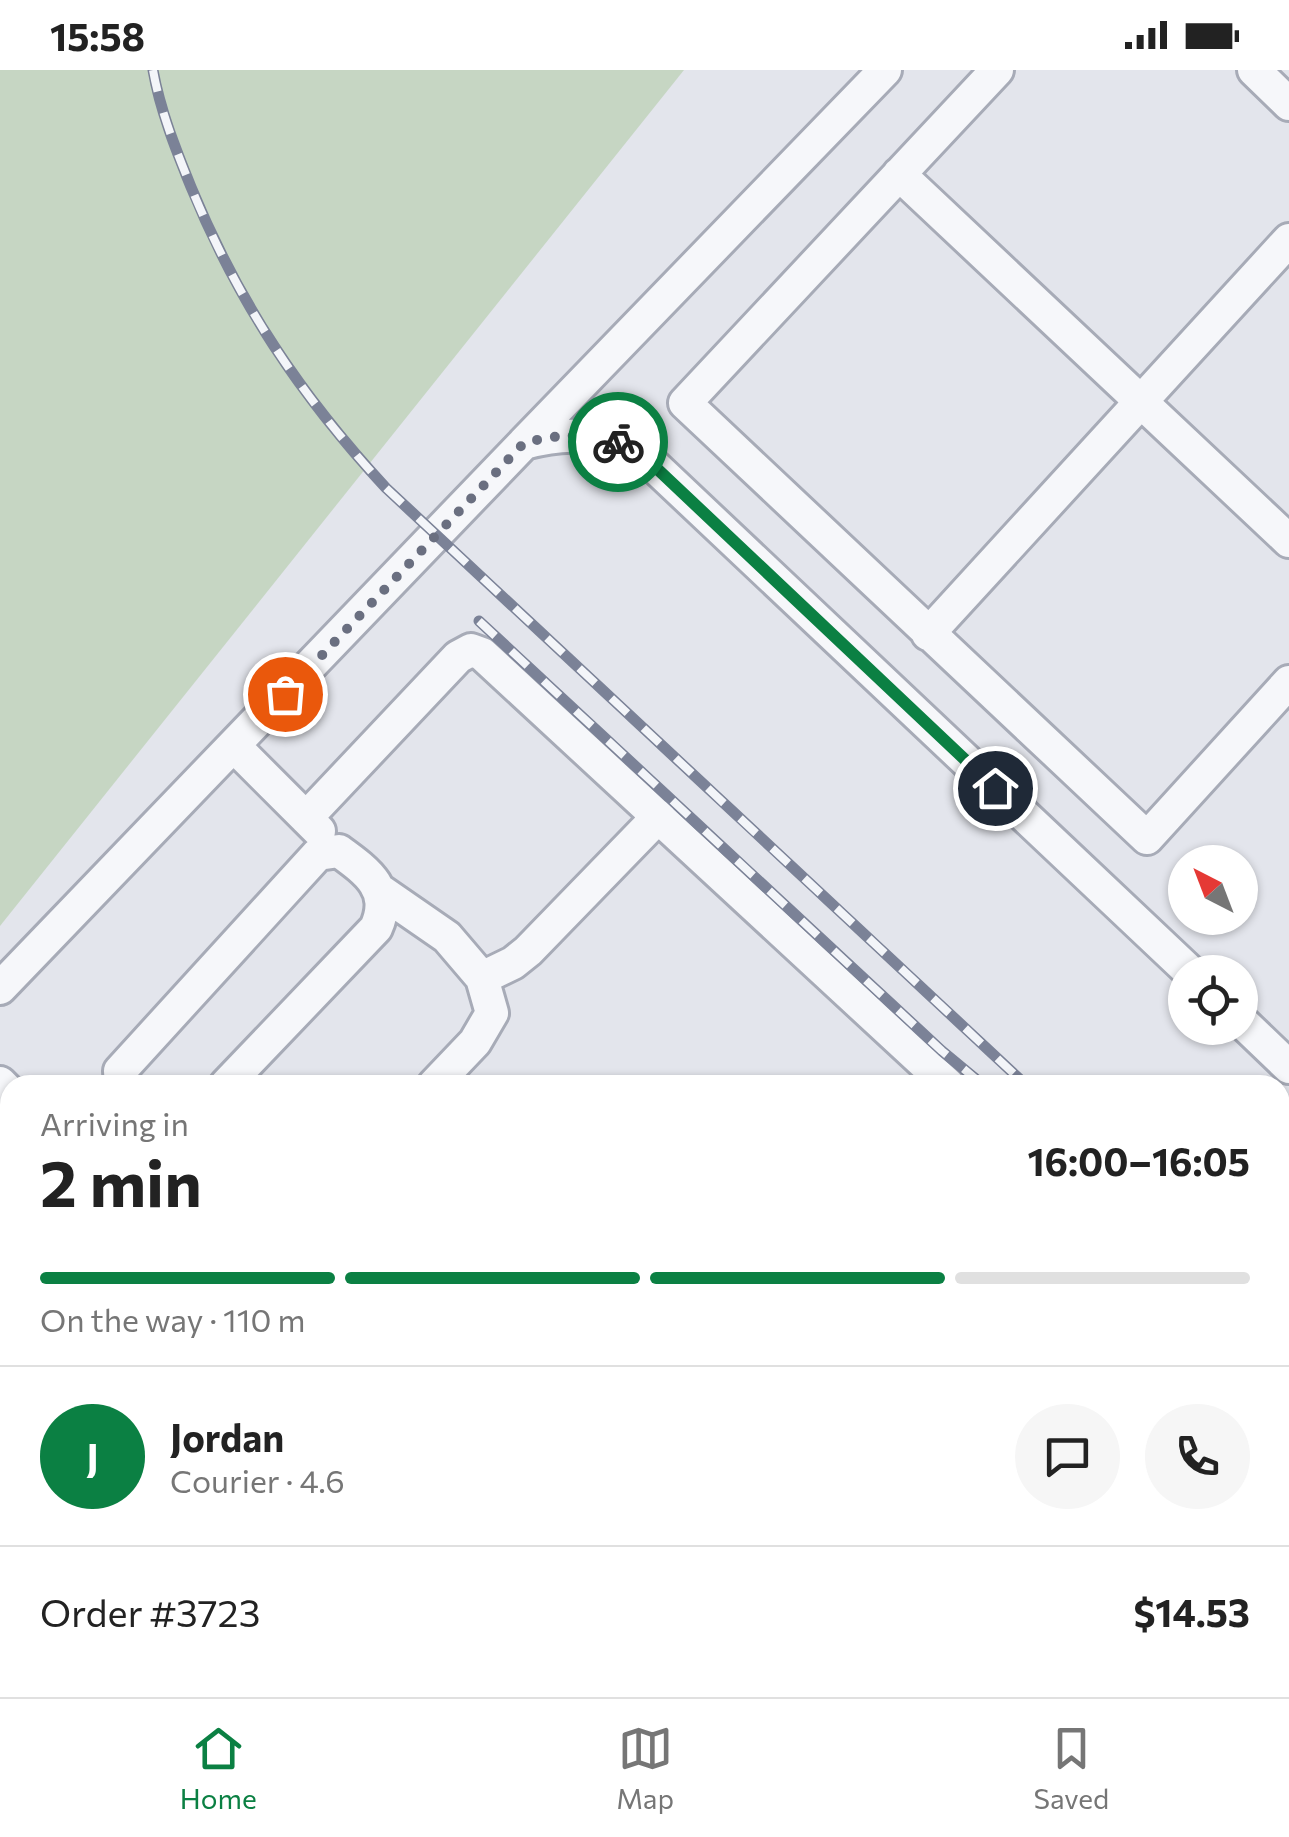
<!DOCTYPE html>
<meta charset="utf-8">
<style>
:root{--surface:#fff;--page:#f6f6f6;--text:#222;--muted:#767676;--line:#e0e0e0;--accent:#0b8043}
body{margin:0;font-family:Commissioner,sans-serif;background:var(--page);color:var(--text);height:100vh;display:flex;flex-direction:column;font-size:38px;white-space:nowrap}
*{box-sizing:border-box;margin:0}
p{font-size:32px;color:var(--muted)}
.icon{flex:none;width:55px;height:55px;fill:none;stroke:currentColor;stroke-width:2;stroke-linecap:round;stroke-linejoin:round}
.map{position:relative;flex:1;overflow:hidden}
.sheet{position:absolute;left:0px;top:1005px;width:1290px;height:622px;display:flex;flex-direction:column;background:var(--surface);border-radius:30px 30px 0 0;box-shadow:0 2px 8px #0004}
.sheet>*{flex:none}
.needle{width:65px;rotate:318deg}
.tools{position:absolute;left:1168px;top:775px;display:grid;gap:20px}
.tools a{display:grid;place-items:center;width:90px;height:90px;border-radius:50%;background:var(--surface);box-shadow:0 2px 8px #0004;font-size:50px}
.pin{position:absolute;display:grid;place-items:center;width:85px;height:85px;color:#fff;margin:-42px;border:5px solid #fff;border-radius:50%;box-shadow:0 2px 10px #0007}
.courier{position:absolute;display:grid;place-items:center;width:100px;height:100px;margin:-50px;border:8px solid #0b8043;border-radius:50%;background:#fff;color:#222;box-shadow:0 2px 12px #0007}
.overview em{font-style:normal;font-weight:700}
.overview div{display:flex;flex-direction:column-reverse}
.overview{display:flex;align-items:center;justify-content:space-between;height:170px;padding:0 40px}
h1{font-size:65px;font-weight:700;line-height:75px}
.bar{display:grid;grid-template-columns:repeat(4,1fr);gap:15px 10px;align-content:center;height:120px;padding:0 40px}
.bar i{height:12px;border-radius:8px;background:var(--line)}
.bar .current{background:var(--accent)}
.bar p{grid-column:span 4}
.line{display:flex;align-items:center;gap:25px;padding:0 40px;border-top:2px solid var(--line)}
.line div{flex:1}
.round{display:grid;place-items:center;flex:none;width:105px;height:105px;border-radius:52px;background:var(--page)}
.status{display:flex;justify-content:space-between;align-items:center;height:70px;padding:0 50px;background:var(--surface);direction:ltr}
.status svg{height:28px;fill:currentColor}
.menu{display:flex;justify-content:space-around;align-items:center;height:140px;border-top:2px solid var(--line);background:var(--surface);font-size:28px;color:var(--muted)}
.menu a{display:grid;justify-items:center;gap:5px}
.menu .current{color:var(--accent)}
.map>svg:first-child{display:block}
.green{fill:#c6d6c3}
.water{fill:#9baece}
.lines{fill:none;stroke-linecap:round;stroke-linejoin:round}
.minor-casing{stroke:#a7abb7;stroke-width:38}
.minor{stroke:#f6f7fa;stroke-width:32}
.rail-casing{stroke:#7b8297;stroke-width:11}
.rail{stroke:#f3f5f9;stroke-width:8;stroke-dasharray:22;stroke-linecap:butt}
.done{stroke:#6a6f80;stroke-width:10;stroke-dasharray:0 18}
.route{stroke:#0b8043;stroke-width:12}
</style>
<div class="status"><b>15:58</b><svg viewBox="0 0 49 12"><path d="M0 12V9h3v3zM5 12V6h3v6zM10 12V3h3v9zM15 12V0h3v12zM26 1h20v11H26zM47 4h2v5h-2z"/></svg></div>
<div class="map">
<svg width="1289" height="1627" viewBox="0 0 1289 1627">
<rect width="100%" height="100%" fill="#e3e5ec"/>
<path class="green" d="M 0,0 L 684,0 L 0,856 Z"/>
<path class="water" d="M 881,1618 L 1066,1618 L 1058,1627 L 891,1627 Z"/>
<g class="lines">
<g class="minor-casing">
<path id="minor" d="M 997,0 L 685,333 L 1147,768 L 1289,612
M 1254,0 L 1289,34
M 899,104 L 1289,471
M 524,373 L 885,0
M 928,564 L 1289,170
M 234,676 L 319,761
M 306,748 L 458,587 L 471,580 L 482,584 L 948,1015
M 379,820 L 447,867 L 482,908 L 492,943 L 475,972 L 434,1015
M 482,908 L 513,893 L 528,881 L 659,746
M 0,918 L 524,373 C 568,361 589,365 633,376 L 1190,902
M 1240,950 L 1289,997
M 0,1013 L 10,1023
M 121,1015 L 120,1001 L 318,784 L 339,781 C 368,802 393,820 376,858 L 226,1015
M 0,1474 L 10,1463
M 1280,1506 L 1289,1497
M 639,1618 L 649,1627
M 1162,1627 L 1171,1618"/>
</g>
<use href="#minor" class="minor"/>
<g class="rail-casing">
<path id="rail" d="M 153,0 C 160,40 176,80 191,117 C 239,234 301,326 386,418 L 1026,1015
M 479,551 L 942,981 L 983,1015
M 1280,1140 L 1289,1149
M 1280,1175 L 1289,1183
M 1280,1223 L 1289,1231
M 1280,1252 L 1289,1261
M 1280,1274 L 1289,1280
M 1280,1306 L 1289,1312
M 0,1560 L 10,1549
M 25,1627 L 33,1618"/>
</g>
<use href="#rail" class="rail"/>
</g>
<g class="lines">
<path class="done" d="M 285,624 L 524,373 C 559,364 582,363 618,372"/>
<path class="route" d="M 618,372 L 633,376 L 995,718"/>
</g>
</svg>
<div class="tools">
<a><svg class="needle" viewBox="-14 -14 28 28"><path d="M0-13l5 13h-10z" fill="#e53935"/><path d="M0 13l5-13h-10z" fill="#767676"/></svg></a>
<a><svg class="icon" aria-label="locate" viewBox="0 0 24 24"><circle cx="12" cy="12" r="6"/><path d="M12 2v4M12 18v4M2 12h4M18 12h4"/></svg></a>
</div>
<div class="pin" style="left:285px;top:624px;background:#ea580c"><svg class="icon" aria-label="bag" viewBox="0 0 24 24"><path d="M5 8h14l-1 12H6zM9 8a3 3 0 0 1 6 0"/></svg></div>
<div class="pin" style="left:995px;top:718px;background:#1f2937"><svg class="icon" aria-label="home" viewBox="0 0 24 24"><path d="M3 11l9-7 9 7M6 9v11h12V9"/></svg></div>
<div class="courier" style="left:618px;top:372px"><svg class="icon" aria-label="bike" viewBox="0 0 24 24"><circle cx="6" cy="16" r="4"/><circle cx="18" cy="16" r="4"/><path d="M6 16l4-8h5l3 8M10 8l3 8H6M13 5h3"/></svg></div>
<section class="sheet">
<div class="overview"><div><h1>2 min</h1><p>Arriving in</p></div><em>16:00–16:05</em></div>
<div class="bar"><i class="current"></i><i class="current"></i><i class="current"></i><i></i><p>On the way · 110 m</p></div>
<div class="line" style="height:180px"><b class="round" style="background:var(--accent);color:#fff">J</b><div><b>Jordan</b><p>Courier · 4.6</p></div><a class="round"><svg class="icon" aria-label="chat" viewBox="0 0 24 24"><path d="M4 5h16v11H9l-5 4z"/></svg></a><a class="round"><svg class="icon" aria-label="phone" viewBox="0 0 24 24"><path d="M5 4h4l2 5-3 2q2 4 5 5l2-3 5 2v4C11 20 4 13 5 4z"/></svg></a></div>
<div class="line" style="height:130px"><div>Order #3723</div><b>$14.53</b></div>
</section>
</div>
<nav class="menu">
<a class="current"><svg class="icon" aria-label="home" viewBox="0 0 24 24"><path d="M3 11l9-7 9 7M6 9v11h12V9"/></svg>Home</a>
<a><svg class="icon" aria-label="map" viewBox="0 0 24 24"><path d="M3 6l6-2 6 2 6-2v14l-6 2-6-2-6 2zM9 4v14M15 6v14"/></svg>Map</a>
<a><svg class="icon" aria-label="saved" viewBox="0 0 24 24"><path d="M7 4h10v16l-5-4-5 4z"/></svg>Saved</a>
</nav>
